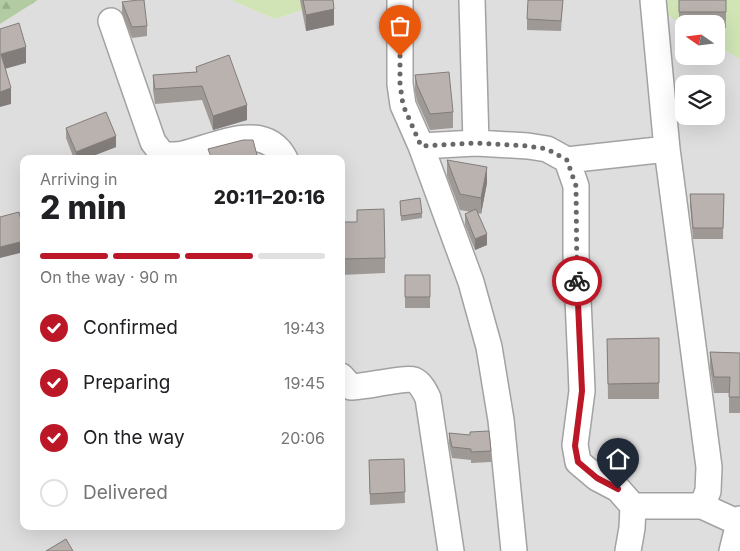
<!DOCTYPE html>
<meta charset="utf-8">
<style>
:root{--surface:#fff;--page:#f6f6f6;--text:#202124;--muted:#757577;--line:#e0e0e0;--accent:#bb1726}
body{margin:0;font-family:Inter,sans-serif;background:var(--page);color:var(--text);height:100vh;display:flex;flex-direction:column;font-size:19px;white-space:nowrap}
*{box-sizing:border-box;margin:0}
p{font-size:16px;color:var(--muted)}
.icon{flex:none;width:28px;height:28px;fill:none;stroke:currentColor;stroke-width:2;stroke-linecap:round;stroke-linejoin:round}
.map{position:relative;flex:1;overflow:hidden}
.details{position:absolute;left:20px;top:155px;width:325px;height:375px;display:flex;flex-direction:column;background:var(--surface);border-radius:10px;box-shadow:0 5px 20px #0002}
.details>*{flex:none}
.needle{width:32px;rotate:284deg}
.fabs{position:absolute;left:675px;top:15px;display:grid;gap:10px}
.fabs a{display:grid;place-items:center;width:50px;height:50px;border-radius:10px;background:var(--surface);box-shadow:0 5px 20px #0002;font-size:25px}
.pin{position:absolute;display:grid;place-items:center;width:42px;height:42px;color:#fff;margin:-51px -21px;border-radius:50% 50% 50% 0;rotate:-45deg;box-shadow:0 0 5px #0007}
.pin .icon{rotate:45deg}
.courier{position:absolute;display:grid;place-items:center;width:50px;height:50px;margin:-25px;border:4px solid #bb1726;border-radius:50%;background:#fff;color:#222;box-shadow:0 1px 6px #0007}
.overview em{font-style:normal;font-weight:800}
.overview div{display:flex;flex-direction:column-reverse}
.overview{display:flex;align-items:center;justify-content:space-between;height:85px;padding:0 20px}
h1{font-size:32px;font-weight:800;line-height:38px}
.bar{display:grid;grid-template-columns:repeat(4,1fr);gap:8px 5px;align-content:center;height:60px;padding:0 20px}
.bar i{height:6px;border-radius:4px;background:var(--line)}
.bar .on{background:var(--accent)}
.bar p{grid-column:span 4}
ol{padding:0 20px;list-style:none}
li{display:flex;align-items:center;gap:15px;height:55px}
li p{margin-inline-start:auto}
li .icon{padding:5px;border-radius:50%;background:var(--accent);color:#fff;stroke-width:4}
li:last-child{color:var(--muted)}
li i{width:28px;height:28px;border:2px solid var(--line);border-radius:50%}
.map>svg:first-child{display:block}
.residential{fill:#dfdede;fill-rule:evenodd}
.grass{fill:#d0e4b5}
.forest{fill:url(#forest-firs)}
.lines{fill:none;stroke-linecap:round;stroke-linejoin:round}
.minor-casing{stroke:#a2a2a2;stroke-width:28}
.minor{stroke:#fff;stroke-width:25}
.wall{fill:#9f9996}
.shaded-wall{fill:#827d7a}
.building{fill:#b9b2ae;stroke:#827d7a}
.done{stroke:#696867;stroke-width:5;stroke-dasharray:0 9}
.route{stroke:#bb1726;stroke-width:6}
</style>
<div class="map">
<svg width="740" height="551" viewBox="0 0 740 551">
<defs>
<pattern id="forest-firs" width="22" height="20" patternUnits="userSpaceOnUse" patternTransform="scale(1.25)"><rect width="22" height="20" fill="#b2cba2"/><path d="M5 1l3.5 6h-7zM16 11l3.5 6h-7z" fill="#99ae8b"/></pattern>
</defs>
<rect width="100%" height="100%" fill="#f0ede9"/>
<path class="residential" d="M 38,0 L 231,0 L 275,19 L 333,0 L 642,0 L 684,25 L 684,56 L 716,56 L 716,45 L 740,59 L 740,551 L 0,551 L 0,24 ZM 684,84 L 716,84 L 716,116 L 684,116 ZM 24,159 L 341,159 L 341,526 L 24,526 Z"/>
<path class="grass" d="M 231,0 L 333,0 L 275,19 Z
M 642,0 L 740,0 L 740,59 L 716,45 L 716,24 L 684,24 L 684,25 Z"/>
<path class="forest" d="M 0,0 L 38,0 L 0,24 Z"/>
<g class="lines">
<g class="minor-casing">
<path id="minor" d="M 400,0 L 400,84 L 403,105 L 421,146 L 471,282 L 489,347 L 501,420 L 514,551
M 472,0 L 476,143
M 653,0 L 667,149 L 709,467 L 708,491 L 702,506
M 111,21 L 153,142 L 163,155 C 170,155 176,155 183,154 C 215,147 264,119 285,159
M 421,146 L 476,143 L 528,146 L 547,149 L 567,160 L 576,186 L 576,255 L 581,366 L 582,391 L 575,445 L 578,462 L 597,478 L 618,489 L 633,506 L 632,528 L 628,551
M 567,160 L 667,149
M 341,376 L 351,387 C 365,387 405,377 414,380 C 421,383 425,392 428,398 L 451,551
M 633,506 L 702,506 L 739,523
M 732,551 L 740,519"/>
</g>
<use href="#minor" class="minor"/>
</g>
<path class="wall" d="M 300,0 L 333,0 L 334,25 L 306,31 Z
M 563,0 L 561,31 L 527,30 L 527,19 Z
M 679,0 L 726,0 L 726,28 L 716,28 L 716,24 L 684,24 L 684,28 L 679,27 Z
M 122,2 L 147,26 L 147,36 L 132,38 L 122,13 Z
M 196,67 L 247,120 L 213,130 L 202,100 L 155,104 L 153,90 L 153,75 L 196,72 Z
M 415,75 L 453,112 L 453,128 L 430,130 L 417,101 L 415,91 Z
M 66,128 L 116,147 L 85,159 L 74,159 L 66,138 Z
M 447,160 L 487,183 L 481,214 L 478,213 L 487,245 L 475,250 L 465,225 L 465,214 L 471,212 L 460,210 L 447,176 Z
M 690,194 L 724,194 L 723,239 L 693,239 L 690,205 Z
M 400,201 L 422,213 L 422,218 L 401,221 Z
M 341,222 L 385,258 L 385,273 L 341,275 Z
M 405,275 L 430,275 L 430,308 L 405,308 Z
M 659,338 L 659,399 L 608,399 L 607,339 Z
M 710,352 L 740,353 L 740,413 L 729,413 L 729,393 L 714,393 L 710,368 Z
M 449,433 L 491,451 L 491,462 L 471,463 L 471,460 L 452,458 L 449,444 Z
M 404,459 L 405,503 L 370,505 L 369,460 Z"/>
<path class="shaded-wall" d="M 334,9 L 334,25 L 306,31 L 306,15 Z
M 26,47 L 26,63 L 1,70 L 1,54 Z
M 11,88 L 11,104 L 0,107 L 0,92 Z
M 247,105 L 247,120 L 213,130 L 213,116 Z
M 116,136 L 116,147 L 85,159 L 76,159 L 76,152 Z
M 487,167 L 487,183 L 481,214 L 481,198 Z
M 487,234 L 487,245 L 475,250 L 475,239 Z
M 24,241 L 24,252 L 0,258 L 0,247 Z"/>
<path class="building" d="M 138,0 L 144,0 L 147,26 L 132,27 L 122,2 Z
M 303,0 L 333,0 L 334,9 L 306,15 Z
M 528,0 L 563,0 L 561,21 L 527,19 Z
M 679,0 L 726,0 L 726,12 L 679,12 Z
M 19,23 L 26,47 L 1,54 L 11,88 L 0,92 L 0,29 Z
M 229,55 L 247,105 L 213,116 L 202,86 L 155,89 L 153,75 L 197,72 L 196,67 Z
M 449,72 L 453,112 L 430,114 L 417,85 L 415,75 Z
M 106,112 L 116,136 L 76,152 L 66,128 Z
M 243,140 L 253,140 L 258,159 L 203,159 L 211,157 L 208,149 Z
M 447,160 L 487,167 L 481,198 L 460,194 Z
M 690,194 L 724,194 L 723,228 L 693,228 Z
M 420,198 L 422,213 L 401,216 L 400,201 Z
M 384,209 L 385,258 L 341,259 L 341,222 L 357,222 L 357,210 Z
M 476,209 L 487,234 L 475,239 L 465,214 Z
M 19,212 L 24,233 L 24,241 L 0,247 L 0,217 Z
M 405,275 L 430,275 L 430,297 L 405,297 Z
M 659,338 L 659,383 L 608,384 L 607,339 Z
M 710,352 L 740,353 L 740,397 L 729,397 L 730,377 L 714,377 Z
M 489,431 L 491,451 L 471,452 L 471,449 L 452,447 L 449,433 L 470,435 L 470,432 Z
M 404,459 L 405,492 L 370,494 L 369,460 Z
M 66,539 L 73,551 L 46,551 Z"/>
<g class="lines">
<path class="done" d="M 400,56 L 400,84 L 403,105 L 421,146 L 476,143 L 528,146 L 547,149 L 567,160 L 576,186 L 577,281"/>
<path class="route" d="M 577,281 L 582,391 L 575,446 L 578,462 L 597,478 L 618,489"/>
</g>
</svg>
<div class="fabs">
<a><svg class="needle" viewBox="-14 -14 28 28"><path d="M0-13l5 13h-10z" fill="#e53935"/><path d="M0 13l5-13h-10z" fill="#757577"/></svg></a>
<a><svg class="icon" aria-label="layers" viewBox="0 0 24 24"><path d="M12 4l9 5-9 5-9-5zM3 14l9 5 9-5"/></svg></a>
</div>
<div class="pin" style="left:400px;top:56px;background:#ea580c"><svg class="icon" aria-label="bag" viewBox="0 0 24 24"><path d="M5 8h14l-1 12H6zM9 8a3 3 0 0 1 6 0"/></svg></div>
<div class="pin" style="left:618px;top:489px;background:#1f2937"><svg class="icon" aria-label="home" viewBox="0 0 24 24"><path d="M3 11l9-7 9 7M6 9v11h12V9"/></svg></div>
<div class="courier" style="left:577px;top:281px"><svg class="icon" aria-label="bike" viewBox="0 0 24 24"><circle cx="6" cy="16" r="4"/><circle cx="18" cy="16" r="4"/><path d="M6 16l4-8h5l3 8M10 8l3 8H6M13 5h3"/></svg></div>
<section class="details">
<div class="overview"><div><h1>2 min</h1><p>Arriving in</p></div><em>20:11–20:16</em></div>
<div class="bar"><i class="on"></i><i class="on"></i><i class="on"></i><i></i><p>On the way · 90 m</p></div>
<ol>
<li><svg class="icon" aria-label="check" viewBox="0 0 24 24"><path d="M5 12l5 5 9-10"/></svg>Confirmed<p>19:43</p></li>
<li><svg class="icon" aria-label="check" viewBox="0 0 24 24"><path d="M5 12l5 5 9-10"/></svg>Preparing<p>19:45</p></li>
<li><svg class="icon" aria-label="check" viewBox="0 0 24 24"><path d="M5 12l5 5 9-10"/></svg>On the way<p>20:06</p></li>
<li><i></i>Delivered</li>
</ol>
</section>
</div>
